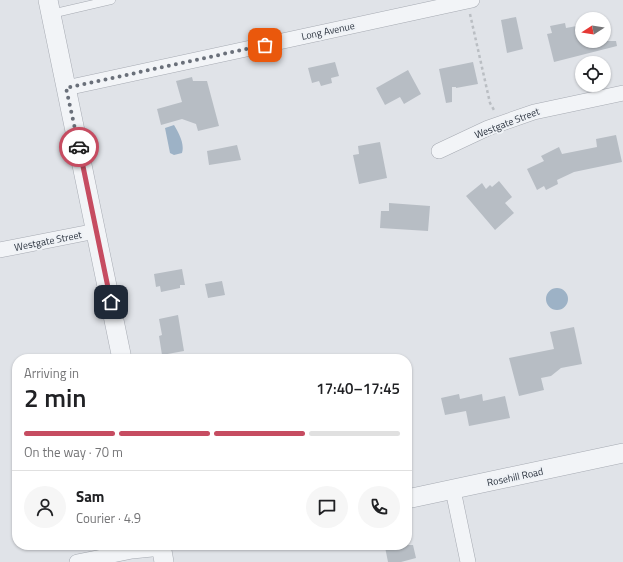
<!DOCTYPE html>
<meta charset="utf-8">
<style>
:root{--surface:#fff;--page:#f6f6f6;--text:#202124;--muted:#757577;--line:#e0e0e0;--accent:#c64c61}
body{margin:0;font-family:"Titillium Web",sans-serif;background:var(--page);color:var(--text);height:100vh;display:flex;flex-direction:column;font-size:15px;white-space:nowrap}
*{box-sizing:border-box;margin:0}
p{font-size:13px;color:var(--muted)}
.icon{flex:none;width:22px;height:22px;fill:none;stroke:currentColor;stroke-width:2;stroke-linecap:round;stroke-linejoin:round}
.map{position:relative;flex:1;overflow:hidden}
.panel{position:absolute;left:12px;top:354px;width:400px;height:196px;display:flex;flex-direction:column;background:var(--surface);border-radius:16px;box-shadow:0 1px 3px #0004}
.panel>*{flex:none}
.needle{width:26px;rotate:258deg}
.controls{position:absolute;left:575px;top:12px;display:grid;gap:8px}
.controls a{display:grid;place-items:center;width:36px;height:36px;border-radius:50%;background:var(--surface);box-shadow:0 1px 3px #0004;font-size:20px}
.pin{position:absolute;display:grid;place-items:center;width:34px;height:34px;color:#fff;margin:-17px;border-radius:8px;box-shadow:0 2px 6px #0006}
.courier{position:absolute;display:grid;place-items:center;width:40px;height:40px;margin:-20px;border:3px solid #c64c61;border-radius:50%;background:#fff;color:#222;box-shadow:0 1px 5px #0007}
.overview em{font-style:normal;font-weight:600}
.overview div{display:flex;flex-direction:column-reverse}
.overview{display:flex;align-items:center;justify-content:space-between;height:68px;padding:0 12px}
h1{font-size:26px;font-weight:600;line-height:30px}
.bar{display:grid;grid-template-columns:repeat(4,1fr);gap:6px 4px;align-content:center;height:48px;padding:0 12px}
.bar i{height:5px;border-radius:3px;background:var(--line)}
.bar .active{background:var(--accent)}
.bar p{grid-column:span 4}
.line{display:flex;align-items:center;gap:10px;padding:0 12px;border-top:1px solid var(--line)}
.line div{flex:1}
.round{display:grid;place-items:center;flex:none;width:42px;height:42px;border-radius:21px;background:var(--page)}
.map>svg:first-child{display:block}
.water{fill:#9db2c6}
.building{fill:#b7bdc4}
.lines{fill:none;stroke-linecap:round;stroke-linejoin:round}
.service-casing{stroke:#a6aab2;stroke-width:9}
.minor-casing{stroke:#a6aab2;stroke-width:16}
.tertiary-casing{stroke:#a6aab2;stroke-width:20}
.path{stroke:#babec3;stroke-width:2.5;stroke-dasharray:3 3;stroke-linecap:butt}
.service{stroke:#f2f4f7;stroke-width:8}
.minor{stroke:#f2f4f7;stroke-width:15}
.tertiary{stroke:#f2f4f7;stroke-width:19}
.done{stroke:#6a707a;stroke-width:4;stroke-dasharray:0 7.2}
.route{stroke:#c64c61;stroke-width:5}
.labels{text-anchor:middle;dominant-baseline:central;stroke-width:4;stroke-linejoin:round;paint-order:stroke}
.street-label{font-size:10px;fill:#2a323e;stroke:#eff2f6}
</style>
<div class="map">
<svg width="623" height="562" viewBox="0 0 623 562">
<rect width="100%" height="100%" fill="#e0e3e8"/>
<path class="water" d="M 174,125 C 178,132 185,143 182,153 L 174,155 L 170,153 L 165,128 Z
M546 299a11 11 0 1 1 22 0a11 11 0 1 1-22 0Z"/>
<path class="building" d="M 516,17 L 523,49 L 507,53 L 501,20 Z
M 565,23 L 566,28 L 582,25 L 582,41 L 616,41 L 617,46 L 554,62 L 547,34 L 552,33 L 550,26 Z
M 335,62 L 339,76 L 331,78 L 332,83 L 321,86 L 319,81 L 312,83 L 308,68 Z
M 473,62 L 478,84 L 456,88 L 456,87 L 452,87 L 452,102 L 446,103 L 439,69 Z
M 408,70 L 421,94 L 404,104 L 400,97 L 385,105 L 376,88 Z
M 192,77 L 193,81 L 207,81 L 219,126 L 198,131 L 196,124 L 182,119 L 161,125 L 157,109 L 182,102 L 176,81 Z
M 616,135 L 622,162 L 574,172 L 557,180 L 558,184 L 546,190 L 544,186 L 537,190 L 527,169 L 544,161 L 541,156 L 559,147 L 562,154 L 597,147 L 596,139 Z
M 380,142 L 387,178 L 359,184 L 353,155 L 359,154 L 358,146 Z
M 237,145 L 241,160 L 209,165 L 207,151 Z
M 499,181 L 512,197 L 505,203 L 514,213 L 495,230 L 466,196 L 482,183 L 486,189 L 490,185 L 492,187 Z
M 389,203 L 430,206 L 428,231 L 380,228 L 381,211 L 389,211 Z
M 182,269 L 185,285 L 180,285 L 180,288 L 161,292 L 160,286 L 156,287 L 154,274 Z
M 222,281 L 225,295 L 208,298 L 205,284 Z
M 178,315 L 184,351 L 162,355 L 159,336 L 162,335 L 159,319 Z
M 574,327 L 582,364 L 561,368 L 551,376 L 541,378 L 544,390 L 519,396 L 509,358 L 554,349 L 550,332 Z
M 459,394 L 460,399 L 482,394 L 483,401 L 505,396 L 510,418 L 469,426 L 466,411 L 445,415 L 441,398 Z
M 391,545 L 413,545 L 416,558 L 401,562 L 388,562 L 385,547 Z"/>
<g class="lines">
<g class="service-casing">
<path id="service" d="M 51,14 L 111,0"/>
</g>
<g class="minor-casing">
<path id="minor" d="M 66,88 L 472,0
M 439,151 L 488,128 L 534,112 L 623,93
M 0,250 L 96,231
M 453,490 L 468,562
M 77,562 L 132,551 L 162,548"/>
</g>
<g class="tertiary-casing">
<path id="tertiary" d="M 48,0 L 122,359
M 407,499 L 623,453
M 161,545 L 164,562"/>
</g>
<path class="path" d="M 470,14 L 490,103 L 494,110"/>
<use href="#service" class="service"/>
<use href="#minor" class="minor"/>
<use href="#tertiary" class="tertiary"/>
</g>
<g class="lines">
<path class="done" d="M 79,147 L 66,88 L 265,45"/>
<path class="route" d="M 79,147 L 111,302"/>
</g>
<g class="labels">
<g class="street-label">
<text transform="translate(328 31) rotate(-12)">Long Avenue</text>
<text transform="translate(507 123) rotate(-21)">Westgate Street</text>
<text transform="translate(48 241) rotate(-11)">Westgate Street</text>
<text transform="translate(515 477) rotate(-12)">Rosehill Road</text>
</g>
</g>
</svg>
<div class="controls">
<a><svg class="needle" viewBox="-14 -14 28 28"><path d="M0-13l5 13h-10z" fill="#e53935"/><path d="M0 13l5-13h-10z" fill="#757577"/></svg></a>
<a><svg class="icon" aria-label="locate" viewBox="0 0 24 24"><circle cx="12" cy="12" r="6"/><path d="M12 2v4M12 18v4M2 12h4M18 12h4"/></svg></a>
</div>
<div class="pin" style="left:265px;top:45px;background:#ea580c"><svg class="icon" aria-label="bag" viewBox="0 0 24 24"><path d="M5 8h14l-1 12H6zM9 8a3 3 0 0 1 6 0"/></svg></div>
<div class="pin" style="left:111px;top:302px;background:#1f2937"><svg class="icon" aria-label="home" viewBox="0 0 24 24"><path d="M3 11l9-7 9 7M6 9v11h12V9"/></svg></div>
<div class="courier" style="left:79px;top:147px"><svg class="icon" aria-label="car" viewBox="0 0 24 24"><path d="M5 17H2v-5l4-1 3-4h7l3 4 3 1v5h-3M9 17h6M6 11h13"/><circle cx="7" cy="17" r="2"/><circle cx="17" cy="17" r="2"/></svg></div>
<section class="panel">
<div class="overview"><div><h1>2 min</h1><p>Arriving in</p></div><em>17:40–17:45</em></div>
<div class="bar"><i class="active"></i><i class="active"></i><i class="active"></i><i></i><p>On the way · 70 m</p></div>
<div class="line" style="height:72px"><a class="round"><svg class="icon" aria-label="person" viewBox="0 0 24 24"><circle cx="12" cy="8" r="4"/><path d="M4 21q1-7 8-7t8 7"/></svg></a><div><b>Sam</b><p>Courier · 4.9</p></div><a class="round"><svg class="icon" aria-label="chat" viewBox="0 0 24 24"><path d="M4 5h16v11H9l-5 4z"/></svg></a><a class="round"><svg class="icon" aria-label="phone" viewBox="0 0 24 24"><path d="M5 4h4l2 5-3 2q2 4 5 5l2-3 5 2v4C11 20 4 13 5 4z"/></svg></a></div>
</section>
</div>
